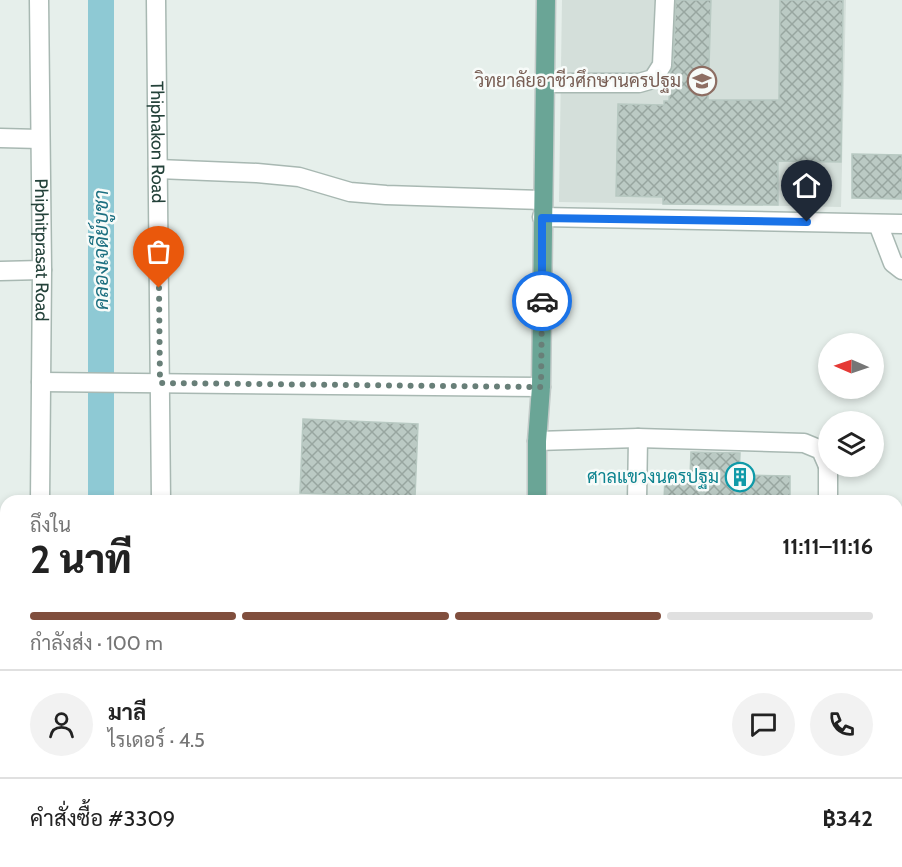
<!DOCTYPE html>
<html lang="th">
<meta charset="utf-8">
<style>
:root{--surface:#fff;--page:#f2f2f2;--text:#222;--muted:#767676;--line:#e0e0e0;--accent:#804e3d}
body{margin:0;font-family:Cabin,Sarabun,sans-serif;background:var(--page);color:var(--text);height:100vh;display:flex;flex-direction:column;font-size:22px;white-space:nowrap}
*{box-sizing:border-box;margin:0}
p{font-size:20px;color:var(--muted)}
.icon{flex:none;width:33px;height:33px;fill:none;stroke:currentColor;stroke-width:2;stroke-linecap:round;stroke-linejoin:round}
.map{position:relative;flex:1;overflow:hidden}
.side{position:absolute;left:0px;top:495px;width:903px;height:372px;display:flex;flex-direction:column;background:var(--surface);border-radius:18px 18px 0 0;box-shadow:0 3px 9px #0003}
.side>*{flex:none}
.needle{width:39px;rotate:272deg}
.fabs{position:absolute;left:818px;top:333px;display:grid;gap:12px}
.fabs a{display:grid;place-items:center;width:66px;height:66px;border-radius:50%;background:var(--surface);box-shadow:0 3px 9px #0003;font-size:30px}
.pin{position:absolute;display:grid;place-items:center;width:51px;height:51px;color:#fff;margin:-62px -26px;border-radius:50% 50% 50% 0;rotate:-45deg;box-shadow:0 0 6px #0007}
.pin .icon{rotate:45deg}
.courier{position:absolute;display:grid;place-items:center;width:60px;height:60px;margin:-30px;border:4px solid #1a73e8;border-radius:50%;background:#fff;color:#222;box-shadow:0 2px 8px #0007}
.overview em{font-style:normal;font-weight:800}
.overview div{display:flex;flex-direction:column-reverse}
.overview{display:flex;align-items:center;justify-content:space-between;height:102px;padding:0 30px}
h1{font-size:39px;font-weight:800;line-height:45px}
.bar{display:grid;grid-template-columns:repeat(4,1fr);gap:9px 6px;align-content:center;height:72px;padding:0 30px}
.bar i{height:8px;border-radius:4px;background:var(--line)}
.bar .current{background:var(--accent)}
.bar p{grid-column:span 4}
.line{display:flex;align-items:center;gap:15px;padding:0 30px;border-top:2px solid var(--line)}
.line div{flex:1}
.round{display:grid;place-items:center;flex:none;width:63px;height:63px;border-radius:32px;background:var(--page)}
.map>svg:first-child{display:block}
.built{fill:#d4dfda}
.lines{fill:none;stroke-linecap:round;stroke-linejoin:round}
.canal{stroke:#8ec9d4;stroke-width:26}
.building{fill:url(#building-cross-hatch);stroke:#b8c9c2;stroke-width:1.5}
.minor-casing{stroke:#a8b8b2;stroke-width:21}
.major-casing{stroke:#c2cac8;stroke-width:21}
.minor{stroke:#fff;stroke-width:18}
.major{stroke:#6aa596;stroke-width:18}
.done{stroke:#687f78;stroke-width:6;stroke-dasharray:0 10.8}
.route{stroke:#1a73e8;stroke-width:8}
.labels{text-anchor:middle;dominant-baseline:central;stroke-width:5;stroke-linejoin:round;paint-order:stroke}
.education-label{font-size:18px;fill:#785e54;stroke:#f7fbf9;text-anchor:end}
.street-label{font-size:18px;fill:#24423a;stroke:#f7fbf9}
.culture-label{font-size:18px;fill:#0d838f;stroke:#f7fbf9;text-anchor:end}
.water-label{font-size:20px;font-style:italic;fill:#1c6f80;stroke:#f7fbf9}
</style>
<div class="map">
<svg width="902" height="867" viewBox="0 0 902 867">
<defs>
<pattern id="building-cross-hatch" width="8" height="8" patternUnits="userSpaceOnUse" patternTransform="scale(1.5)"><rect width="8" height="8" fill="#bbcac4"/><path d="M0 0l8 8M0 8l8-8" fill="none" stroke="#98a6a0"/></pattern>
</defs>
<rect width="100%" height="100%" fill="#e6efeb"/>
<path class="built" d="M 562,0 L 846,0 L 841,207 L 559,202 Z"/>
<g class="lines">
<path class="canal" d="M 101,0 L 101,501
M 101,861 L 101,867"/>
</g>
<path class="building" d="M 676,0 L 711,0 L 708,100 L 779,100 L 780,0 L 843,0 L 841,162 L 778,161 L 778,205 L 663,204 L 663,197 L 616,196 L 618,104 L 664,105 L 664,101 L 669,101 L 670,74 L 673,66 Z
M 852,154 L 902,155 L 902,199 L 852,198 Z
M 303,419 L 418,424 L 415,497 L 300,493 Z
M 691,452 L 740,453 L 739,475 L 790,476 L 790,501 L 664,501 L 665,478 L 690,477 Z"/>
<g class="lines">
<g class="minor-casing">
<g id="minor">
<path id="s1" d="M 39,0 L 42,270 L 40,501"/>
<path id="s2" d="M 156,0 L 161,501"/>
<path d="M 545,83 L 639,83 L 653,79 L 662,65 L 665,0"/>
<path d="M 0,138 L 40,139"/>
<path d="M 158,169 L 257,173 L 299,177 L 350,192 L 386,195 L 543,200"/>
<path d="M 542,217 L 902,224"/>
<path d="M 878,224 L 893,263 L 902,270"/>
<path d="M 0,271 L 42,270"/>
<path d="M 41,382 L 541,387"/>
<path d="M 537,441 L 638,438 L 804,443 L 821,450 L 828,466"/>
<path d="M 637,501 L 638,438"/>
<path d="M 828,501 L 828,466"/>
<path d="M 0,633 L 6,634"/>
<path d="M 897,675 L 902,660"/>
<path d="M 0,819 L 6,819"/>
<path d="M 37,861 L 37,867"/>
<path d="M 165,861 L 165,867"/>
<path d="M 846,867 L 847,861"/>
</g>
</g>
<g class="major-casing">
<path id="major" d="M 537,501 L 537,441 L 541,387 L 546,0
M 531,867 L 531,861"/>
</g>
<use href="#minor" class="minor"/>
<use href="#major" class="major"/>
</g>
<g class="lines">
<path class="done" d="M 159,288 L 160,383 L 541,387 L 542,301"/>
<path class="route" d="M 542,301 L 542,218 L 807,222"/>
</g>
<defs>
<g id="university-ring" transform="scale(1.5)"><circle r="9.5" fill="#f7fbf9" stroke="#8d6e63" stroke-width="1.5"/><path d="M0-5L7-2L0 1L-7-2ZM-4 1L0 2.5L4 1V4Q0 6-4 4Z" fill="#8d6e63"/></g>
<g id="building-ring" transform="scale(1.5)"><circle r="9.5" fill="#f7fbf9" stroke="#0f9aa8" stroke-width="1.5"/><path d="M-4-6H4V6H1V3H-1V6H-4ZM-2.5-4.3h1.7v1.8h-1.7ZM.8-4.3h1.7v1.8H.8ZM-2.5-1h1.7V.8h-1.7ZM.8-1h1.7V.8H.8Z" fill="#0f9aa8"/></g>
</defs>
<g fill-rule="evenodd">
<use href="#university-ring" x="702" y="81"/>
<use href="#building-ring" x="740" y="477"/>
</g>
<g class="labels">
<g class="education-label">
<text x="681" y="81">วิทยาลัยอาชีวศึกษานครปฐม</text>
</g>
<g class="street-label">
<text stroke="none"><textPath href="#s2" startOffset="142">Thiphakon Road</textPath></text>
<text stroke="none"><textPath href="#s1" startOffset="250">Phiphitprasat Road</textPath></text>
</g>
<g class="culture-label">
<text x="719" y="477">ศาลแขวงนครปฐม</text>
</g>
<g class="water-label">
<text transform="translate(101 250) rotate(-90)">คลองเจดีย์บูชา</text>
</g>
</g>
</svg>
<div class="fabs">
<a><svg class="needle" viewBox="-14 -14 28 28"><path d="M0-13l5 13h-10z" fill="#e53935"/><path d="M0 13l5-13h-10z" fill="#767676"/></svg></a>
<a><svg class="icon" aria-label="layers" viewBox="0 0 24 24"><path d="M12 4l9 5-9 5-9-5zM3 14l9 5 9-5"/></svg></a>
</div>
<div class="pin" style="left:159px;top:288px;background:#ea580c"><svg class="icon" aria-label="bag" viewBox="0 0 24 24"><path d="M5 8h14l-1 12H6zM9 8a3 3 0 0 1 6 0"/></svg></div>
<div class="pin" style="left:807px;top:222px;background:#1f2937"><svg class="icon" aria-label="home" viewBox="0 0 24 24"><path d="M3 11l9-7 9 7M6 9v11h12V9"/></svg></div>
<div class="courier" style="left:542px;top:301px"><svg class="icon" aria-label="car" viewBox="0 0 24 24"><path d="M5 17H2v-5l4-1 3-4h7l3 4 3 1v5h-3M9 17h6M6 11h13"/><circle cx="7" cy="17" r="2"/><circle cx="17" cy="17" r="2"/></svg></div>
<section class="side">
<div class="overview"><div><h1>2 นาที</h1><p>ถึงใน</p></div><em>11:11–11:16</em></div>
<div class="bar"><i class="current"></i><i class="current"></i><i class="current"></i><i></i><p>กำลังส่ง · 100 m</p></div>
<div class="line" style="height:108px"><a class="round"><svg class="icon" aria-label="person" viewBox="0 0 24 24"><circle cx="12" cy="8" r="4"/><path d="M4 21q1-7 8-7t8 7"/></svg></a><div><b>มาลี</b><p>ไรเดอร์ · 4.5</p></div><a class="round"><svg class="icon" aria-label="chat" viewBox="0 0 24 24"><path d="M4 5h16v11H9l-5 4z"/></svg></a><a class="round"><svg class="icon" aria-label="phone" viewBox="0 0 24 24"><path d="M5 4h4l2 5-3 2q2 4 5 5l2-3 5 2v4C11 20 4 13 5 4z"/></svg></a></div>
<div class="line" style="height:78px"><div>คำสั่งซื้อ #3309</div><b>฿342</b></div>
</section>
</div>
